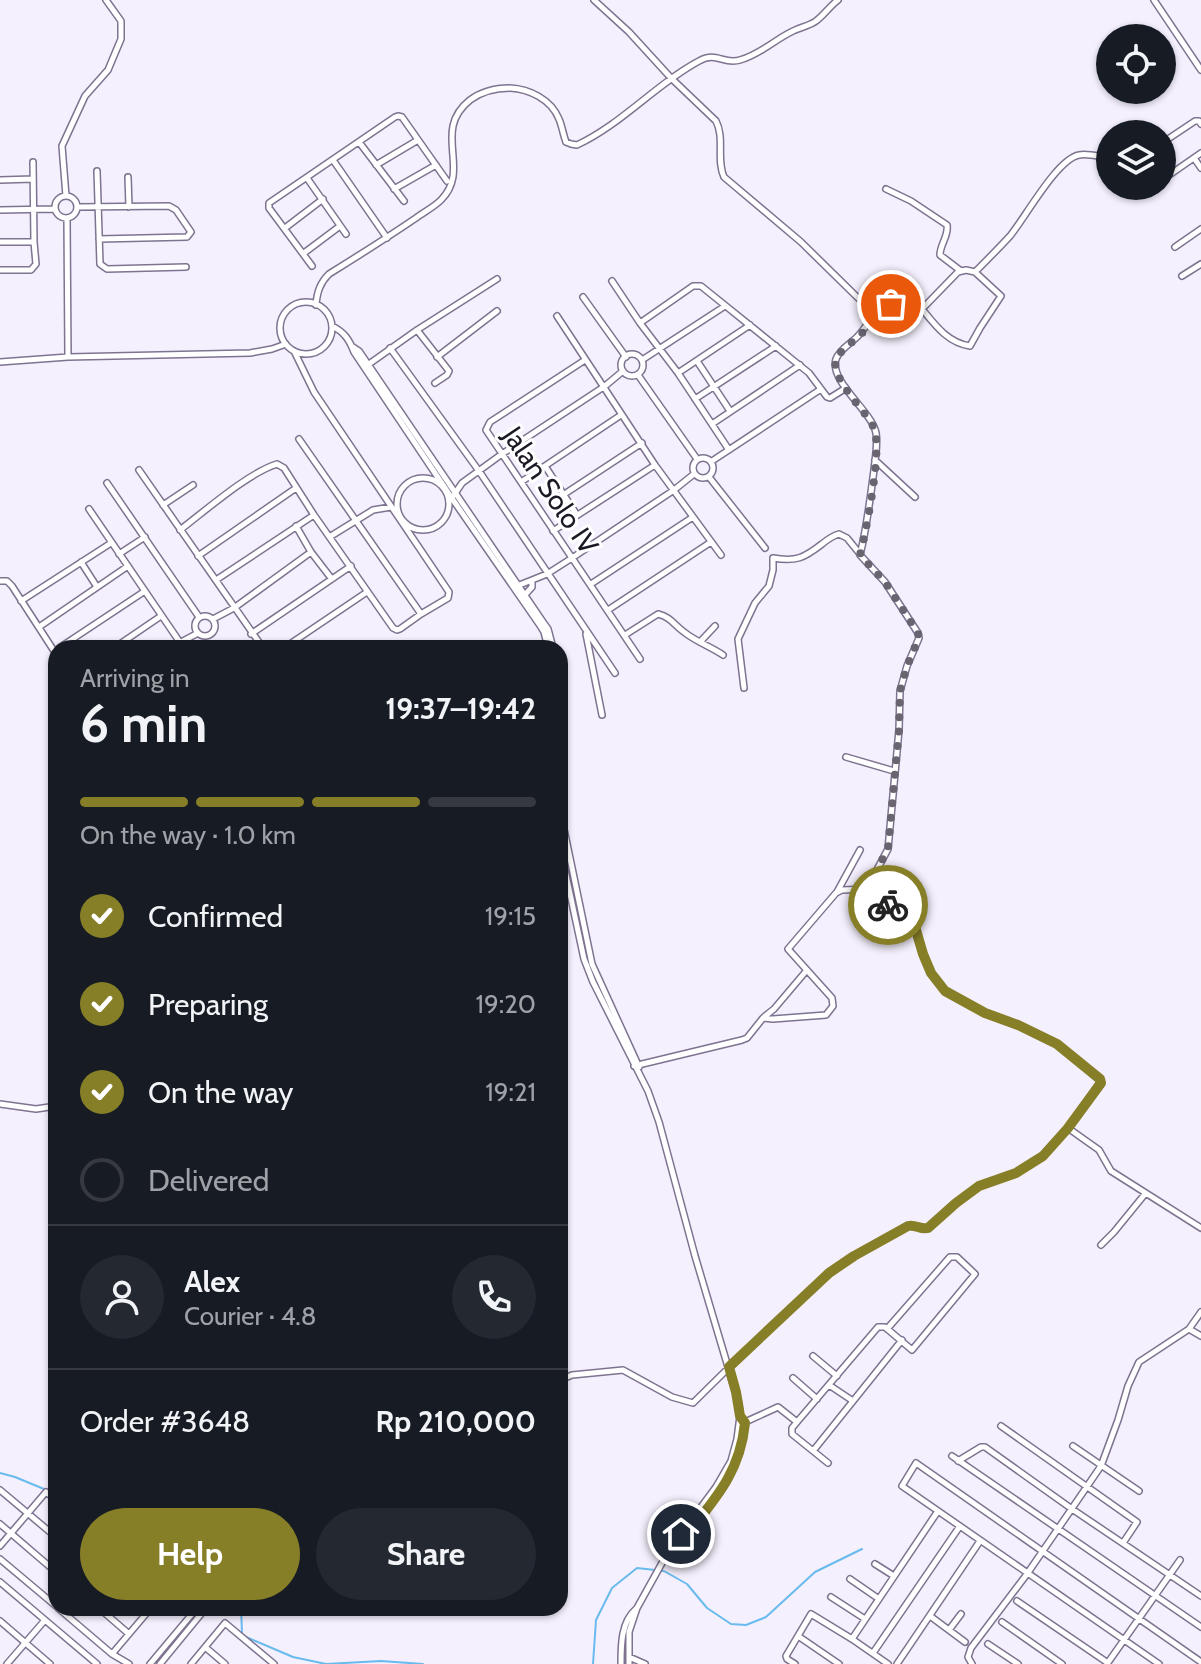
<!DOCTYPE html>
<meta charset="utf-8">
<style>
:root{--surface:#171b24;--page:#242831;--text:#f1f3f6;--muted:#9ea1a6;--line:#363941;--accent:#877f27}
body{margin:0;font-family:Cabin,sans-serif;background:var(--page);color:var(--text);height:100vh;display:flex;flex-direction:column;font-size:30px;white-space:nowrap}
*{box-sizing:border-box;margin:0}
p{font-size:26px;color:var(--muted)}
.icon{flex:none;width:44px;height:44px;fill:none;stroke:currentColor;stroke-width:2;stroke-linecap:round;stroke-linejoin:round}
.map{position:relative;flex:1;overflow:hidden}
.panel{position:absolute;left:48px;top:640px;width:520px;height:976px;display:flex;flex-direction:column;background:var(--surface);border-radius:24px;box-shadow:0 2px 6px #0004}
.panel>*{flex:none}
.buttons{position:absolute;left:1096px;top:24px;display:grid;gap:16px}
.buttons a{display:grid;place-items:center;width:80px;height:80px;border-radius:50%;background:var(--surface);box-shadow:0 2px 6px #0004;font-size:40px}
.pin{position:absolute;display:grid;place-items:center;width:68px;height:68px;color:#fff;margin:-34px;border:4px solid #fff;border-radius:50%;box-shadow:0 2px 8px #0007}
.courier{position:absolute;display:grid;place-items:center;width:80px;height:80px;margin:-40px;border:6px solid #877f27;border-radius:50%;background:#fff;color:#222;box-shadow:0 2px 10px #0007}
.summary em{font-style:normal;font-weight:800}
.summary div{display:flex;flex-direction:column-reverse}
.summary{display:flex;align-items:center;justify-content:space-between;height:136px;padding:0 32px}
h1{font-size:52px;font-weight:800;line-height:60px}
.bar{display:grid;grid-template-columns:repeat(4,1fr);gap:12px 8px;align-content:center;height:96px;padding:0 32px}
.bar i{height:10px;border-radius:6px;background:var(--line)}
.bar .active{background:var(--accent)}
.bar p{grid-column:span 4}
.line{display:flex;align-items:center;gap:20px;padding:0 32px;border-top:2px solid var(--line)}
.line div{flex:1}
.round{display:grid;place-items:center;flex:none;width:84px;height:84px;border-radius:42px;background:var(--page)}
ol{padding:0 32px;list-style:none}
li{display:flex;align-items:center;gap:24px;height:88px}
li p{margin-inline-start:auto}
li .icon{padding:8px;border-radius:50%;background:var(--accent);color:#fff;stroke-width:4}
li:last-child{color:var(--muted)}
li i{width:44px;height:44px;border:4px solid var(--line);border-radius:50%}
.primary-button{display:flex;gap:16px;margin-top:auto;padding:16px 32px}
.primary-button a{flex:1;height:92px;border-radius:48px;background:var(--accent);color:#fff;font-size:32px;font-weight:800;line-height:92px;text-align:center}
.primary-button a+a{background:var(--page);color:var(--text)}
.map>svg:first-child{display:block}
.lines{fill:none;stroke-linecap:round;stroke-linejoin:round}
.stream{stroke:#69bbee;stroke-width:2}
.minor-casing{stroke:#7e7390;stroke-width:8}
.minor{stroke:#fff;stroke-width:5}
.done{stroke:#696470;stroke-width:8;stroke-dasharray:0 14.4}
.route{stroke:#877f27;stroke-width:10}
.labels{text-anchor:middle;dominant-baseline:central;stroke-width:6;stroke-linejoin:round;paint-order:stroke}
.street-label{font-size:28px;fill:#1d1924;stroke:#fff}
</style>
<div class="map">
<svg width="1201" height="1664" viewBox="0 0 1201 1664">
<rect width="100%" height="100%" fill="#f5f0fd"/>
<g class="lines">
<path class="stream" d="M 0,1473 L 15,1477 L 44,1489
M 241,1608 L 242,1633
M 246,1637 L 293,1657 L 326,1664 L 381,1661 L 423,1664
M 593,1664 L 596,1620 L 612,1588 L 637,1568 L 664,1571 L 687,1584 L 707,1608 L 731,1624 L 746,1625 L 766,1617 L 815,1572 L 862,1549"/>
<g class="minor-casing">
<path id="minor" d="M 594,0 L 629,32 L 671,78 L 716,121 C 725,138 716,160 724,177 L 801,242 L 857,297 L 876,313
M 1154,0 L 1201,70
M 359,142 L 404,201
M 1162,143 L 1195,121 L 1199,121 L 1201,124
M 1194,158 L 1201,168
M 333,160 L 387,238
M 376,165 L 418,140
M 97,171 L 100,264 L 107,269 L 186,267
M 128,177 L 129,207
M 307,178 L 346,234
M 0,180 L 33,179
M 1162,180 L 1201,153
M 394,189 L 436,165
M 886,189 L 911,201 L 947,225 C 949,236 940,244 940,255 L 961,271
M55 207a11 11 0 1 1 22 0a11 11 0 1 1-22 0Z
M 66,196 L 62,146 L 85,96 L 108,70 L 121,39 L 121,21 L 106,0
M 78,207 L 169,206 L 176,210 L 191,232 L 187,237 L 99,239
M 0,210 L 54,209
M 67,219 L 68,357
M 285,228 L 323,199
M 0,242 L 34,242
M 1175,247 L 1201,229
M 304,253 L 340,226
M 312,266 L 269,208 L 269,203 L 395,117 L 398,116 L 402,117 L 447,181
M 0,270 L 31,270 L 36,264 L 34,242 L 33,162
M 1182,276 L 1201,264
M 612,281 L 640,323 L 678,373 L 729,450
M 583,297 L 626,357
M280 328a26 26 0 1 1 52 0a26 26 0 1 1-52 0Z
M 316,305 C 317,292 320,283 329,274 C 358,256 388,237 416,218 C 424,212 434,207 441,200 C 472,169 431,131 470,100 C 482,91 495,88 510,88 C 529,89 551,99 559,119 C 562,126 563,134 566,142 L 571,144 L 577,145 C 622,124 656,84 699,61 C 717,51 723,65 740,60 C 761,54 774,40 793,31 C 801,27 809,26 816,21 C 824,15 830,6 838,0
M 922,309 C 935,325 948,343 970,346 L 980,328 L 1001,296 L 975,272
M 557,316 L 655,465 L 721,555
M 640,323 L 693,286 L 701,286 L 809,373 L 827,397 L 830,398 L 846,388
M 332,326 C 344,332 349,339 354,352 L 451,497 L 539,624 L 544,632 L 548,648
M 417,330 L 449,371 L 447,375 L 435,383
M 353,347 L 359,351 L 543,622 L 548,629 L 553,648
M 390,348 L 479,471 L 615,673
M621 365a11 11 0 1 1 22 0a11 11 0 1 1-22 0Z
M 437,357 L 497,311
M 585,360 L 490,422 L 486,430 L 640,659
M 642,360 L 725,306
M 697,361 L 730,411
M 0,362 L 68,357 L 250,353 L 272,349 L 286,344
M 369,364 L 417,330 L 497,279
M 678,373 L 750,325
M 638,375 L 697,459
M 695,399 L 776,346
M 712,424 L 800,365
M 299,439 L 421,614
M693 468a10 10 0 1 1 20 0a10 10 0 1 1-20 0Z
M 875,460 L 915,497
M 712,461 L 821,389
M 545,466 L 577,515
M 139,470 L 263,648
M 709,477 L 765,548
M397 504a26 26 0 1 1 52 0a26 26 0 1 1-52 0Z
M 521,482 L 621,415
M 107,483 L 199,617
M 454,495 L 462,483 L 502,454 L 605,386 L 623,371
M 563,495 L 642,443
M 163,505 L 193,485
M 89,509 L 179,641
M 296,526 L 311,552 L 331,578
M 180,530 C 205,511 248,473 277,464 L 284,468 L 314,515 L 393,628 L 397,630 L 400,629 L 421,614 L 448,598 L 449,592 L 314,392 L 294,351
M 553,531 L 655,465
M 331,536 L 373,510 L 391,507
M 119,554 L 145,537
M 198,556 L 296,488
M 81,562 L 97,587
M 216,580 L 314,515
M 0,581 L 7,581 L 12,586 L 56,654
M 591,584 L 693,517
M 517,586 L 547,574 L 572,558 L 674,490 L 694,474
M 523,597 L 532,587 L 532,581
M 21,601 L 111,543
M 608,610 L 711,542
M195 626a10 10 0 1 1 20 0a10 10 0 1 1-20 0Z
M 213,619 L 234,608 L 311,552
M 39,627 L 128,566
M 251,634 L 351,566
M 586,634 L 602,715
M 625,635 L 658,614 C 671,617 674,625 684,632 C 695,641 711,647 723,655
M 700,642 L 715,626
M 59,648 L 145,591
M 114,648 L 161,616
M 170,648 L 198,633
M 284,648 L 367,592
M 560,679 C 563,692 566,704 560,716
M 744,688 L 738,639 L 755,603 L 769,586 L 773,570 L 773,558 C 796,562 804,558 822,544 C 828,539 832,536 839,534 L 847,538 L 860,554
M 846,757 L 894,771
M 560,810 L 592,964 L 639,1067
M 560,847 L 584,959 L 593,982 L 648,1091 L 659,1122 L 695,1256 L 739,1404 L 740,1416 L 737,1439 L 731,1461 L 716,1487 L 681,1534 L 678,1541 L 662,1563 L 637,1608 L 629,1632 L 629,1664
M 869,889 L 871,881 L 888,849 L 899,730 L 900,691 L 907,666 L 919,638 L 918,633 L 885,582 L 860,555 C 867,527 870,499 874,470 C 875,459 878,445 876,433 C 872,411 829,382 836,359 C 839,350 851,343 857,337 C 867,328 877,303 892,304 C 902,305 911,310 922,309 L 958,272 L 966,270 L 975,272 C 987,260 999,248 1010,236 C 1025,218 1057,159 1079,155 C 1088,153 1100,157 1110,158
M 837,892 L 860,850
M 764,1017 L 774,1009 L 807,970
M 0,1104 L 36,1109 L 56,1106
M 1068,1128 L 1099,1150 L 1111,1171 L 1201,1228
M 1101,1245 L 1114,1232 L 1145,1194
M 1189,1329 L 1201,1336
M 813,1356 L 837,1376
M 793,1378 L 817,1399
M 560,1380 L 572,1375 L 623,1370 L 672,1397 L 693,1403 L 765,1332 L 829,1273 L 854,1256 L 908,1226 C 916,1224 920,1230 928,1228 L 956,1203 L 979,1186 L 1016,1173 L 1043,1156 L 1068,1128 L 1101,1081 L 1057,1044 L 1018,1025 L 985,1013 L 945,991 L 931,973 L 923,954 L 916,930 L 869,889 L 842,890 L 836,893 L 788,949 L 832,998 L 833,1006 L 826,1015 L 773,1019 L 763,1018 L 747,1038 L 742,1040 L 634,1066
M 829,1385 L 853,1401
M 743,1423 L 778,1407 L 797,1422
M 1001,1426 L 1137,1522 L 1123,1543
M 1073,1446 L 1139,1491
M 813,1451 L 902,1340
M 952,1456 L 1201,1627
M 958,1461 L 981,1447 L 985,1447 L 1072,1509 L 1201,1596
M 828,1463 L 792,1434 L 792,1428 L 797,1422 L 878,1327 L 885,1327 L 912,1350 L 975,1274 L 957,1257 L 950,1257 L 887,1329
M 0,1490 L 56,1537
M 0,1524 L 56,1572
M 679,1541 L 685,1537 C 715,1499 740,1474 745,1423 L 741,1417
M 0,1546 L 46,1492 L 56,1500
M 0,1559 L 56,1606
M 875,1564 L 894,1576
M 850,1579 L 879,1599
M 0,1582 L 97,1664
M 831,1597 L 865,1619
M 1017,1601 L 1108,1663
M 58,1608 L 112,1654 L 129,1664
M 99,1608 L 129,1634
M 930,1616 L 965,1642
M 0,1621 L 50,1664
M 1002,1622 L 1062,1664
M 949,1630 L 961,1614
M 798,1636 L 839,1664
M 852,1639 L 938,1511
M 988,1644 L 1018,1664
M 205,1647 L 225,1664
M 873,1653 L 960,1526
M 112,1654 L 151,1608
M 629,1657 L 645,1664
M 7,1664 L 45,1620
M 150,1664 L 197,1608
M 160,1664 L 206,1608
M 191,1664 L 225,1623 L 274,1664
M 621,1664 C 621,1645 621,1622 636,1609
M 795,1664 L 787,1659 L 786,1656 L 811,1614 L 852,1639 L 888,1664
M 897,1664 L 980,1541
M 972,1664 L 968,1657 L 971,1648 L 1027,1574 L 1101,1466 L 1118,1420 L 1128,1386 L 1139,1362 L 1189,1329 L 1201,1312
M 1107,1664 L 1180,1560
M 1159,1664 L 902,1486 L 916,1463 L 1201,1662"/>
</g>
<use href="#minor" class="minor"/>
</g>
<g class="lines">
<path class="done" d="M 888,905 L 869,889 L 871,881 L 888,849 L 899,730 L 900,691 L 907,666 L 919,638 L 918,633 L 885,582 L 860,555 C 866,531 884,445 873,426 C 861,405 837,386 835,362 L 840,353 L 863,332 L 882,306 L 891,304"/>
<path class="route" d="M 681,1534 L 678,1541 L 685,1537 C 715,1499 740,1473 745,1423 L 740,1416 L 736,1392 L 729,1367 L 829,1273 L 854,1256 L 908,1226 C 916,1224 920,1230 928,1228 L 956,1203 L 979,1186 L 1016,1173 L 1043,1156 L 1068,1128 L 1101,1083 L 1100,1079 L 1057,1044 L 1018,1025 L 985,1013 L 945,991 L 931,973 L 923,954 L 916,930 L 888,905"/>
</g>
<g class="labels">
<g class="street-label">
<text transform="translate(551 490) rotate(56)">Jalan Solo IV</text>
</g>
</g>
</svg>
<div class="buttons">
<a><svg class="icon" aria-label="locate" viewBox="0 0 24 24"><circle cx="12" cy="12" r="6"/><path d="M12 2v4M12 18v4M2 12h4M18 12h4"/></svg></a>
<a><svg class="icon" aria-label="layers" viewBox="0 0 24 24"><path d="M12 4l9 5-9 5-9-5zM3 14l9 5 9-5"/></svg></a>
</div>
<div class="pin" style="left:891px;top:304px;background:#ea580c"><svg class="icon" aria-label="bag" viewBox="0 0 24 24"><path d="M5 8h14l-1 12H6zM9 8a3 3 0 0 1 6 0"/></svg></div>
<div class="pin" style="left:681px;top:1534px;background:#1f2937"><svg class="icon" aria-label="home" viewBox="0 0 24 24"><path d="M3 11l9-7 9 7M6 9v11h12V9"/></svg></div>
<div class="courier" style="left:888px;top:905px"><svg class="icon" aria-label="bike" viewBox="0 0 24 24"><circle cx="6" cy="16" r="4"/><circle cx="18" cy="16" r="4"/><path d="M6 16l4-8h5l3 8M10 8l3 8H6M13 5h3"/></svg></div>
<section class="panel">
<div class="summary"><div><h1>6 min</h1><p>Arriving in</p></div><em>19:37–19:42</em></div>
<div class="bar"><i class="active"></i><i class="active"></i><i class="active"></i><i></i><p>On the way · 1.0 km</p></div>
<ol>
<li><svg class="icon" aria-label="check" viewBox="0 0 24 24"><path d="M5 12l5 5 9-10"/></svg>Confirmed<p>19:15</p></li>
<li><svg class="icon" aria-label="check" viewBox="0 0 24 24"><path d="M5 12l5 5 9-10"/></svg>Preparing<p>19:20</p></li>
<li><svg class="icon" aria-label="check" viewBox="0 0 24 24"><path d="M5 12l5 5 9-10"/></svg>On the way<p>19:21</p></li>
<li><i></i>Delivered</li>
</ol>
<div class="line" style="height:144px"><a class="round"><svg class="icon" aria-label="person" viewBox="0 0 24 24"><circle cx="12" cy="8" r="4"/><path d="M4 21q1-7 8-7t8 7"/></svg></a><div><b>Alex</b><p>Courier · 4.8</p></div><a class="round"><svg class="icon" aria-label="phone" viewBox="0 0 24 24"><path d="M5 4h4l2 5-3 2q2 4 5 5l2-3 5 2v4C11 20 4 13 5 4z"/></svg></a></div>
<div class="line" style="height:104px"><div>Order #3648</div><b>Rp 210,000</b></div>
<div class="primary-button"><a>Help</a><a>Share</a></div>
</section>
</div>
